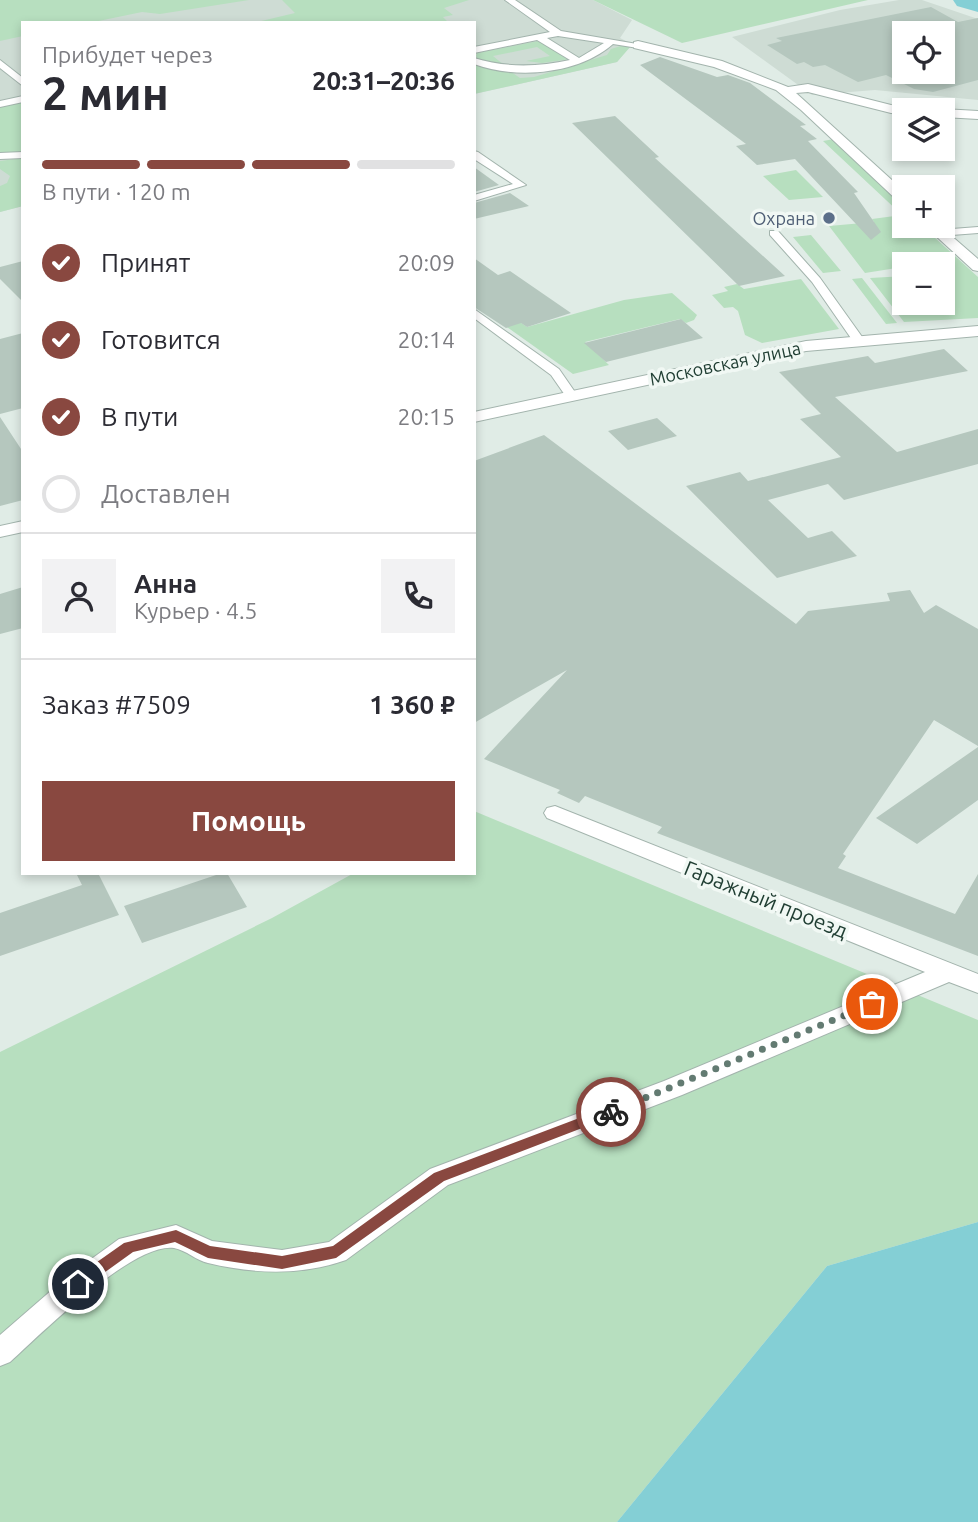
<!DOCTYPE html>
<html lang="ru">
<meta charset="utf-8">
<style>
:root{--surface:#fff;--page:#f2f2f3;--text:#2b2b33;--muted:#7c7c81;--line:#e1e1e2;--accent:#894840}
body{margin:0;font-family:Ubuntu,sans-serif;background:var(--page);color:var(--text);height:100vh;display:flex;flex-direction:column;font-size:26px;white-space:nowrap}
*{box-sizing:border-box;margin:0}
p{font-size:23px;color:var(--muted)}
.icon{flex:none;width:38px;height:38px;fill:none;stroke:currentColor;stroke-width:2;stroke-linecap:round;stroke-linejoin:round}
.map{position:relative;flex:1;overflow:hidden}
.details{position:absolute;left:21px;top:21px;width:455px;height:854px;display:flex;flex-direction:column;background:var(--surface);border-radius:0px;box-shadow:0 4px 10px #0003}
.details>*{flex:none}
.controls{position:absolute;left:892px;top:21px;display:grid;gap:14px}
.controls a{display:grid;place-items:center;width:63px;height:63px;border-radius:0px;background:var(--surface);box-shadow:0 4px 10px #0003;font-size:35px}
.pin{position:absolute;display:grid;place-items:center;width:60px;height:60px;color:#fff;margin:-30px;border:4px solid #fff;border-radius:50%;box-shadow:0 2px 7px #0007}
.courier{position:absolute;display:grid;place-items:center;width:70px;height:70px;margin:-35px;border:5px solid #894840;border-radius:50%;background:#fff;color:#222;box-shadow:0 2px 9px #0007}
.summary em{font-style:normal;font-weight:700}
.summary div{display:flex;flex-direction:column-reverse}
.summary{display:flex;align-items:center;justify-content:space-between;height:119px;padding:0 21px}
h1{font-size:46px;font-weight:700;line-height:52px}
.bar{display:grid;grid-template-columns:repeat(4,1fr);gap:10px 7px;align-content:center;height:84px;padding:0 21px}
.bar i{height:9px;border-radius:5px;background:var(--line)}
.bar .current{background:var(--accent)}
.bar p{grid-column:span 4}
.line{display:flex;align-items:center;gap:18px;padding:0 21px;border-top:2px solid var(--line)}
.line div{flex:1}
.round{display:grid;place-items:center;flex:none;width:74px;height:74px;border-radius:0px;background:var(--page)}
ol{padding:0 21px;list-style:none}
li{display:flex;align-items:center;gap:21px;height:77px}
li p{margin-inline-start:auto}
li .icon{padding:7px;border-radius:50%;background:var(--accent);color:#fff;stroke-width:4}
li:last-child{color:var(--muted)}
li i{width:38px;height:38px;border:4px solid var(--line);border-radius:50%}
.cta{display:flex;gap:14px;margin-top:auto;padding:14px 21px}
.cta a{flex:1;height:80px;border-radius:0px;background:var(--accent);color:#fff;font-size:28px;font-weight:700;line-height:80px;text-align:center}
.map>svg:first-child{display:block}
.built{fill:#cedcd4;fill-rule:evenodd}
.green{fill:#b7dfbf}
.water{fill:#84cfd5}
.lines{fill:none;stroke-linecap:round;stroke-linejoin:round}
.river{fill:#84cfd5;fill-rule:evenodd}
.building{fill:#b5c7be;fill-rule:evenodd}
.service-casing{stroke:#a3b4ad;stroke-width:2}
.minor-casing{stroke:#a3b4ad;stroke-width:2}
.service{fill:#fff;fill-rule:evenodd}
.minor{fill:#fff;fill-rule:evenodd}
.route{fill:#894840}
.done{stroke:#637b72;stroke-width:7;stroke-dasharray:0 12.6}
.service-dot{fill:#5c6f8a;stroke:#f1f8f4;stroke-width:2.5}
.labels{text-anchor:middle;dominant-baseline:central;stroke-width:7;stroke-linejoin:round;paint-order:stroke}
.far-service-label{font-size:18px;fill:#4e5e75;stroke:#f1f8f4;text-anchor:end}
.far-street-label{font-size:18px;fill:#203e33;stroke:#f1f8f4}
.street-label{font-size:21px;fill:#203e33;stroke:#f1f8f4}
</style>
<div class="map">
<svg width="978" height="1522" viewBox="0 0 978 1522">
<rect width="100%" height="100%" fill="#e0ece6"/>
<path class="built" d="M 0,0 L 593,0 L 632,20 L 620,38 L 632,44 L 617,62 L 474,94 L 474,23 L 23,23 L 23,206 L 0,212 Z
M 899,0 L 922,0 L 978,19 L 978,100 L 875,90 L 812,95 L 732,37 L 840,10 ZM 905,33 L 943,33 L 943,72 L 905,72 Z"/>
<path class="green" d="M 0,0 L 249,0 L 160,14 L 142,12 L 89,23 L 23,23 L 23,36 L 0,41 Z
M 282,0 L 469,0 L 444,8 L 453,15 L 443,17 L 447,21 L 435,23 L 253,23 L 295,13 Z
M 593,0 L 868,0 L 682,43 Z
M 538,41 L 571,59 L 542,63 L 526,61 L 550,56 L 537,47 L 493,56 L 504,65 L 479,61 L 476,56 L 477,53 Z
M 624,45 L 631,46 L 617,62 L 474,94 L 474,65 L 507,69 L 520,78 L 534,77 L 607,55 L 611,49 Z
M 23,102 L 23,155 L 0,156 L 0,106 Z
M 834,139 L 905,208 L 905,226 L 923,226 L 932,234 L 922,236 L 933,236 L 978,277 L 978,318 L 904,322 L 870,278 L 905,276 L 905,303 L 943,303 L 943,264 L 905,264 L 905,270 L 903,267 L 865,273 L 829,226 L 874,222 L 872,219 L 902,215 L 823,141 Z
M 23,158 L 23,206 L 0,212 L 0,186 L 7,183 L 10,176 L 0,169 L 0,161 Z
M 796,170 L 823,197 L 789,200 L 763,176 Z
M 811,235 L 841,271 L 823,273 L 793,237 Z
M 862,278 L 897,323 L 886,324 L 852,279 Z
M 801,279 L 839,329 L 762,343 L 745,335 L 738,311 L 733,307 L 724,308 L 712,295 L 728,291 L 724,287 L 737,284 L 744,289 Z
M 672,293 L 697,315 L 694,320 L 686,323 L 680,319 L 585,342 L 609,365 L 573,374 L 504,325 L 517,320 L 527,327 L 624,300 Z
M 474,811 L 978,1020 L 978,1222 L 827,1266 L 617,1522 L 0,1522 L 0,1052 L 272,918 L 354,873 L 474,873 Z"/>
<path class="water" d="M 978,1222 L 978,1522 L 617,1522 L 827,1266 Z"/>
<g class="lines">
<path class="river" d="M 953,0 L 978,0 L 978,12 L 957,6 Z"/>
</g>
<path class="building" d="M 931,7 L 958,22 L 978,18 L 978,80 L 933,92 L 914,89 L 886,75 L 858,82 L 825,65 L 813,67 L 804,62 L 797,64 L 767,45 L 782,41 L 776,38 ZM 905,33 L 943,33 L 943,72 L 905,72 Z
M 660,57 L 717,77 L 728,75 L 750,83 L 806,125 L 800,126 L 817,139 L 808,141 L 858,192 L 854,193 L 881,232 L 871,240 L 795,159 L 757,165 L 736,146 L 746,144 L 640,65 Z
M 615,116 L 659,157 L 655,158 L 785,276 L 739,286 L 572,123 Z
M 474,167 L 499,185 L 474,192 Z
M 510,193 L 529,206 L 474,219 L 474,203 Z
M 474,258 L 498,275 L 510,271 L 571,313 L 527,327 L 521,323 L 506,328 L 474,307 Z
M 23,261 L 23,302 L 0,279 L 0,267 Z
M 681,319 L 703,338 L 606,362 L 584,343 Z
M 23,333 L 23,408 L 0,414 L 0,339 Z
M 944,349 L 968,371 L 835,397 L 897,452 L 978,429 L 978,464 L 844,500 L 828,484 L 768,500 L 808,538 L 832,531 L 857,556 L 777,578 L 686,486 L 740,472 L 748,481 L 841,457 L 800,419 L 821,414 L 779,372 L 868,356 L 875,363 Z
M 0,417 L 23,452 L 23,500 L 0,506 Z
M 657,418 L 677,436 L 628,450 L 608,431 Z
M 544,435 L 796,624 L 808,611 L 890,601 L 887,593 L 910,590 L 924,613 L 936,605 L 978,629 L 978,746 L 934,720 L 843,854 L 846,856 L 838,868 L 955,914 L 978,874 L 978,956 L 657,833 L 662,827 L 585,796 L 579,803 L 557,793 L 560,790 L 484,759 L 567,670 L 474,723 L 474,461 Z
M 23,587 L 23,628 L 0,634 L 0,594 Z
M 978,747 L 978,800 L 917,844 L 876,818 Z
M 76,873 L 98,873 L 119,915 L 0,956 L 0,913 L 82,885 Z
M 222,873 L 227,873 L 247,907 L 142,943 L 124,906 Z"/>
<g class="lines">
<g class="service-casing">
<path id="service" d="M 505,0 L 515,0 L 561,31 L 643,45 L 638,48 L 613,44 C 579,74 517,80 474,64 L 474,58 C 506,68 538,67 570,60 L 537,40 L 474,53 L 474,47 L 550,32 ZM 558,36 L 604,43 L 579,58 L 547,38 Z
M 0,60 L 23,78 L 23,86 L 0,68 Z
M 23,96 L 23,102 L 0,107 L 0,101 Z
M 474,151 L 478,152 L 526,185 L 474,201 L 474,195 L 513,184 L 474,159 Z
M 23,152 L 23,158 L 0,159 L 0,153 Z
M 978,227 L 978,233 L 939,236 L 934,233 L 939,230 Z
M 770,231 L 778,231 L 820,278 L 865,341 L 863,344 L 855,344 L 812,282 L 770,235 Z
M 474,309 L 559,369 L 577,395 L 575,398 L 567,398 L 551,375 L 474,318 Z"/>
</g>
<g class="minor-casing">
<path id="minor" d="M 638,41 L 722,61 L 788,87 L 808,84 L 891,105 L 912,107 L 913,110 L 905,110 L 905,114 L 891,113 L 808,92 L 796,93 L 905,192 L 905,204 L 900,203 L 801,110 L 776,90 L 714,67 L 634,48 L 634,42 Z
M 943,109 L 978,111 L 978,119 L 943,117 L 943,110 L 938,110 Z
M 925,226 L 940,226 L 978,259 L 978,271 L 973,270 Z
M 978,326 L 978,336 L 806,351 L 474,422 L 474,412 L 806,341 Z
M 23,521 L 23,532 L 0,537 L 0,526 Z
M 555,806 L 978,974 L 978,993 L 949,982 L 682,1095 L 448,1185 L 346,1260 C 301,1276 254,1274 208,1263 C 197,1261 186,1250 174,1248 C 133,1242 41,1334 10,1362 L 0,1366 L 0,1335 L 68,1276 L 119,1239 L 176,1225 L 212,1241 L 282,1250 L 329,1242 L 430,1169 L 664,1081 L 925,972 L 547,818 L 544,813 L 547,808 Z"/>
</g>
<use href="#service" class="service"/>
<use href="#minor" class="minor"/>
</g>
<path class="route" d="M 611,1106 L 618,1112 L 616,1115 L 444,1181 L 336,1258 L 282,1269 L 208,1258 L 175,1242 L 133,1252 L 83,1288 L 73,1288 L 71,1284 L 73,1279 L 124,1243 L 176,1230 L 210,1246 L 282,1256 L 333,1246 L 434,1173 Z"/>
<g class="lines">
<path class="done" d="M 611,1112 L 872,1004"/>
</g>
<circle class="service-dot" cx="829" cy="218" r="7"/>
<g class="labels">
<g class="far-service-label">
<text x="815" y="218">Охрана</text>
</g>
<g class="far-street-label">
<text transform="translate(725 363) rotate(-12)">Московская улица</text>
</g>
<g class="street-label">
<text transform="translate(766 899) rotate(22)">Гаражный проезд</text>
</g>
</g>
</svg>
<div class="controls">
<a><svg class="icon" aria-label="locate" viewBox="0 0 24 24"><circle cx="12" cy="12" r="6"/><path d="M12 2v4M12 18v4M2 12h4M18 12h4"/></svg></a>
<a><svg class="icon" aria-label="layers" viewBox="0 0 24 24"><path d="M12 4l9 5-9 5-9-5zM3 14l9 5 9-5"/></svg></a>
<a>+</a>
<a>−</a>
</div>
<div class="pin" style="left:872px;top:1004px;background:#ea580c"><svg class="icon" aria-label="bag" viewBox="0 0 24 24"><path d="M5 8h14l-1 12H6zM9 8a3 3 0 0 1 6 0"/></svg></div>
<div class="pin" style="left:78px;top:1284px;background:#1f2937"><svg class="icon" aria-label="home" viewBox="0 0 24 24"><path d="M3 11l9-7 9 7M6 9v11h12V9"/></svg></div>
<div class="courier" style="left:611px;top:1112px"><svg class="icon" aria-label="bike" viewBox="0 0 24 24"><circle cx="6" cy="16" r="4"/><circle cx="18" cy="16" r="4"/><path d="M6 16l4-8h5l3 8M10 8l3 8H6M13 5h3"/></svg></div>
<section class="details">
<div class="summary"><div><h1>2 мин</h1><p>Прибудет через</p></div><em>20:31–20:36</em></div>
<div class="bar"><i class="current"></i><i class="current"></i><i class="current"></i><i></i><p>В пути · 120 m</p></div>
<ol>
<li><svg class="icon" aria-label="check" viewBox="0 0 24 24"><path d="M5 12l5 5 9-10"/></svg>Принят<p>20:09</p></li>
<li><svg class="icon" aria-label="check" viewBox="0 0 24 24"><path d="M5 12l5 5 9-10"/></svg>Готовится<p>20:14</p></li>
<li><svg class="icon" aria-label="check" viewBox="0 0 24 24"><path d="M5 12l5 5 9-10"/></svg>В пути<p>20:15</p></li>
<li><i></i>Доставлен</li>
</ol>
<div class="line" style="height:126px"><a class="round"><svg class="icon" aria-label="person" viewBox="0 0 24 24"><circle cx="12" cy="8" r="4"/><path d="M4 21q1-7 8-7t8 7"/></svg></a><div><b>Анна</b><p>Курьер · 4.5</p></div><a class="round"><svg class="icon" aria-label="phone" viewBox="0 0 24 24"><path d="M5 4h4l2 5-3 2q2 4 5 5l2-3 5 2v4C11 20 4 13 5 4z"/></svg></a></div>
<div class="line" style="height:91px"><div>Заказ #7509</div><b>1 360 ₽</b></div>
<div class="cta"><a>Помощь</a></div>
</section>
</div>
